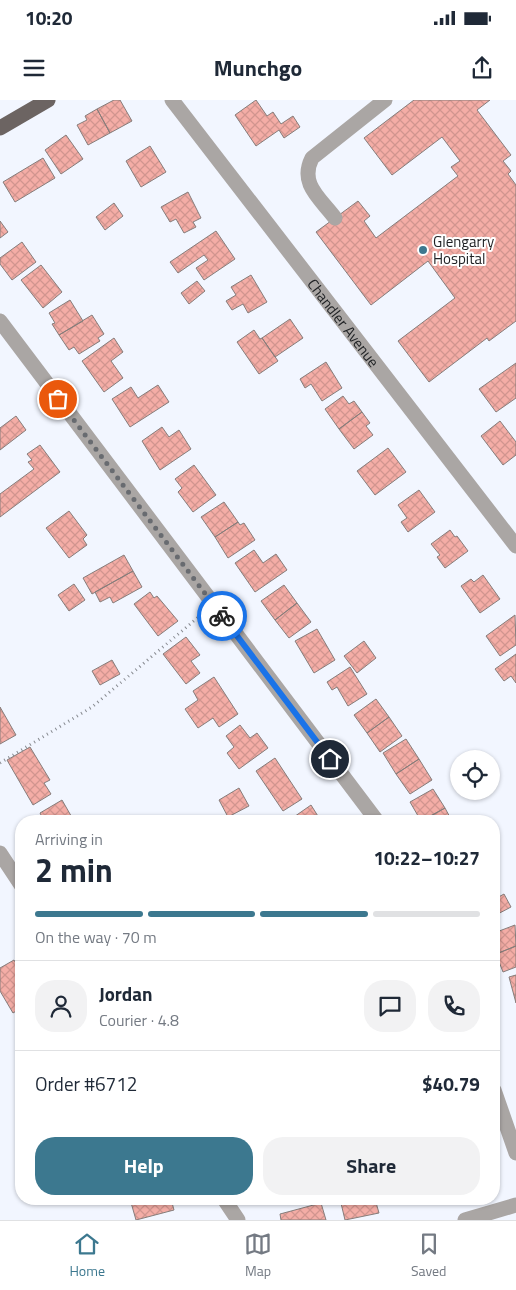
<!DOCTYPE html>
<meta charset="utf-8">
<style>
:root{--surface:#fff;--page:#f2f2f3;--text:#1f2937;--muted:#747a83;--line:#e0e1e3;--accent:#3c788f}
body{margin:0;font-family:"Titillium Web",sans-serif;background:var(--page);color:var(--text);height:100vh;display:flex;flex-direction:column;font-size:19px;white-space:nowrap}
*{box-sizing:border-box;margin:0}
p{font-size:16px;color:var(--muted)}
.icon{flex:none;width:28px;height:28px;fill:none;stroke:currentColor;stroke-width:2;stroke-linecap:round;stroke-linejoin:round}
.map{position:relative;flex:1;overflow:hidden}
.details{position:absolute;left:15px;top:715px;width:485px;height:390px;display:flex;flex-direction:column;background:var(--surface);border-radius:20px;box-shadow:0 1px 4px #0004}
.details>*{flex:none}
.controls{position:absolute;left:450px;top:650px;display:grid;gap:10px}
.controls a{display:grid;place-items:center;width:50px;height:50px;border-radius:50%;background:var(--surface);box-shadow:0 1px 4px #0004;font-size:25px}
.pin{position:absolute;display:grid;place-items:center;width:42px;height:42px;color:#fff;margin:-21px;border:2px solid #fff;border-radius:50%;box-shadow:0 1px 5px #0007}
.courier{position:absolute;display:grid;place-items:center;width:50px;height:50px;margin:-25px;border:4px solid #1a73e8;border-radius:50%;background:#fff;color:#222;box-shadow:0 1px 6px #0007}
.overview em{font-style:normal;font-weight:700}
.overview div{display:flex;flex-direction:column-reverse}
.overview{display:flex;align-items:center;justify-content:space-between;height:85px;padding:0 20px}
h1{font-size:32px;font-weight:700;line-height:38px}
.bar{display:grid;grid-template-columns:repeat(4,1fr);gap:8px 5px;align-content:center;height:60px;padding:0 20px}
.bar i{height:6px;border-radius:4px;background:var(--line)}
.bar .active{background:var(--accent)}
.bar p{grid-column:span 4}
.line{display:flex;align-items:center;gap:12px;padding:0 20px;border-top:1px solid var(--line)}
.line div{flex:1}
.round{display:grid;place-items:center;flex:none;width:52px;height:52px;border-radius:20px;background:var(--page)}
.primary-button{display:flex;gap:10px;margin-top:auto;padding:10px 20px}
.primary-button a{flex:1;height:58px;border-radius:20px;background:var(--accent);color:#fff;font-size:20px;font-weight:700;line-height:58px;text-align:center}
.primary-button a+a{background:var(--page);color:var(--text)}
.status{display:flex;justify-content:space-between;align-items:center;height:35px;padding:0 25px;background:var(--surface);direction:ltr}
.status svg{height:14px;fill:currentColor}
header{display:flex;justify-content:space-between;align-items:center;height:65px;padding:0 20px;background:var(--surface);font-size:22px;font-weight:700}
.tab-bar{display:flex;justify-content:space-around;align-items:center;height:70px;border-top:1px solid var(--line);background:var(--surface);font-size:14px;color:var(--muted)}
.tab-bar a{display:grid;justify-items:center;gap:2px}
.tab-bar .active{color:var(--accent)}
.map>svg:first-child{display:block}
.building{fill:url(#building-cross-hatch);stroke:#867d7b}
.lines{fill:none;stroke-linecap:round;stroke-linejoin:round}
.path{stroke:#888b91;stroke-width:3;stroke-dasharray:1 4;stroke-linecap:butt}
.minor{stroke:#aaa6a4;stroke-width:15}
.major{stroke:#6c6462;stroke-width:15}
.done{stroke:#686b70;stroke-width:5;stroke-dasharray:0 9}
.route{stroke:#1a73e8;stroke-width:6}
.poi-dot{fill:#3c788f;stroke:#fff;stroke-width:2}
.labels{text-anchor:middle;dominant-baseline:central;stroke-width:4;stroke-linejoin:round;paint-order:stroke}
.poi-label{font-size:15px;fill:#1e2023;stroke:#fff;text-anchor:start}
.street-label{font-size:15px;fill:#1e2023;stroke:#fff}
</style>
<div class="status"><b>10:20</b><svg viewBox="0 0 49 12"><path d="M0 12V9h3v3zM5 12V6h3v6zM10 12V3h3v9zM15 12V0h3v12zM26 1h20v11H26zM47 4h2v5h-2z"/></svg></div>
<header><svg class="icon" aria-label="menu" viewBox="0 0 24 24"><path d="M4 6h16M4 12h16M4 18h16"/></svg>Munchgo<svg class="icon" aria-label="share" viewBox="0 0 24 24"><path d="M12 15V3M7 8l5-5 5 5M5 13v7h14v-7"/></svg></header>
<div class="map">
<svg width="516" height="1120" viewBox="0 0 516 1120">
<defs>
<pattern id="building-cross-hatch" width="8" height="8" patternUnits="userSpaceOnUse" patternTransform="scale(1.25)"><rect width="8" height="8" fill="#f4ada6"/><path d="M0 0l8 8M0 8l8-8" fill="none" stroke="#d1958f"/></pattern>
</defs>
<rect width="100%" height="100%" fill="#f2f6ff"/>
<path class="building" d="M 114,0 L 120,0 L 132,21 L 110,33 L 97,9 Z
M 256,0 L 267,16 L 273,12 L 281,24 L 293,16 L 300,27 L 284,38 L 279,30 L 256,46 L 235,15 Z
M 414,0 L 490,0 L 477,10 L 511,55 L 503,61 L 511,71 L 508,74 L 516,85 L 516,221 L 489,241 L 487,238 L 429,282 L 398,241 L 455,198 L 428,161 L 371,205 L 316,132 L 358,101 L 370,116 L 364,121 L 376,138 L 458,76 L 451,67 L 460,61 L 442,37 L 392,75 L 364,38 Z
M 97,9 L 110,33 L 88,45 L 77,25 L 87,20 L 85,16 Z
M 66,35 L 83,59 L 61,74 L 45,50 Z
M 150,46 L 166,72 L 141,87 L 126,61 Z
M 43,58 L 55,78 L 15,102 L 3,82 Z
M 188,92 L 201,118 L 193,122 L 196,127 L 184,133 L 176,119 L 170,122 L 161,107 Z
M 114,103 L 123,116 L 105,130 L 96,117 Z
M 0,121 L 8,132 L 0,138 Z
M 216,131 L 235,159 L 204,180 L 196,168 L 208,160 L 204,155 L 178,173 L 170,162 Z
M 22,142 L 36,162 L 12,180 L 0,164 L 0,158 Z
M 41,165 L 62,192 L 43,208 L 21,180 Z
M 251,175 L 267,202 L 248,213 L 243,204 L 232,210 L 226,201 L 236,195 L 231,187 Z
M 197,181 L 205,191 L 189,204 L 181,193 Z
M 70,200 L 83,221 L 59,235 L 52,224 L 55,223 L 49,213 Z
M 92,215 L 104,234 L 98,238 L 100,241 L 79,254 L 74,247 L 69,250 L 59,235 Z
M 290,219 L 303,238 L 275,257 L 262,238 Z
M 254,230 L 260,239 L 262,238 L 278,261 L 259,274 L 237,242 Z
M 114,238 L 123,252 L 111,261 L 123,278 L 104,292 L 82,261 Z
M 326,262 L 342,288 L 322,301 L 311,284 L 305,288 L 300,279 Z
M 516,263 L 516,298 L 496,312 L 479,289 Z
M 158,285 L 169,302 L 130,327 L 112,299 L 131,287 L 138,298 Z
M 343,296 L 349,304 L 354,301 L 362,312 L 339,329 L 325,309 Z
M 362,312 L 370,323 L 366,326 L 373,335 L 354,349 L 339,329 Z
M 16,316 L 26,330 L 0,350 L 0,328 Z
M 500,321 L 516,342 L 516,355 L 503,365 L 481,336 Z
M 162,327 L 169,337 L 179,330 L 191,349 L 160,370 L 142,341 Z
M 40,345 L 60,372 L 0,417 L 0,394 L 34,369 L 28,362 L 32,360 L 27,354 Z
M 388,348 L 406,372 L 375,395 L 357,371 Z
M 194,365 L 216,395 L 193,412 L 178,392 L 182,388 L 175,379 Z
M 419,390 L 435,412 L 408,432 L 401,422 L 407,418 L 398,405 Z
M 224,402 L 238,422 L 215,437 L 201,417 Z
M 69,411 L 87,435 L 83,439 L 87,445 L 69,458 L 46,428 Z
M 238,422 L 240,425 L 244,423 L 255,440 L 228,458 L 215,437 Z
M 450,430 L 455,437 L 457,436 L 468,451 L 445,468 L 437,457 L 440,455 L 431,444 Z
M 254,450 L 263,463 L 276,454 L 287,470 L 255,492 L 235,463 Z
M 124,455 L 133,471 L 92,494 L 83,478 Z
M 133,471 L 142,487 L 113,503 L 110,497 L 100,502 L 95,492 Z
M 483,475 L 500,499 L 480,513 L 461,486 L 471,479 L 474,482 Z
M 74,484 L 85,500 L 69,511 L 58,495 Z
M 284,485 L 297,503 L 275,520 L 261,501 Z
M 150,492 L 154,498 L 157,496 L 178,521 L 158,536 L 134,504 Z
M 297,503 L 311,522 L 289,538 L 275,520 Z
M 515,515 L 516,545 L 500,556 L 486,536 Z
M 317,529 L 335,560 L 314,573 L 295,541 Z
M 186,537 L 200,555 L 191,561 L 200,573 L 186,584 L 163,554 Z
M 364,541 L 376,558 L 357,573 L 344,556 Z
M 516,554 L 516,583 L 511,576 L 504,581 L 495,569 Z
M 112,560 L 120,574 L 100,585 L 92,571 Z
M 350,567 L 367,594 L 348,606 L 337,587 L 332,590 L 327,582 Z
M 214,577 L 238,614 L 219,627 L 213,618 L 198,628 L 185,609 L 198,600 L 193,591 Z
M 376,599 L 389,617 L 367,633 L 354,615 Z
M 0,607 L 16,635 L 0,644 Z
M 389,617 L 402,636 L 380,652 L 367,633 Z
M 240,625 L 250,638 L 257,633 L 268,648 L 239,669 L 227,653 L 234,647 L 226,636 Z
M 406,639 L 419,659 L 396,674 L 383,653 Z
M 30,647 L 50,680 L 44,683 L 51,694 L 33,705 L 7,660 Z
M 275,658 L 302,699 L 283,711 L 256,671 Z
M 419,659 L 432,680 L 410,694 L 396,674 Z
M 239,688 L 249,706 L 228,717 L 219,700 Z
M 433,689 L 445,708 L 421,721 L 410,702 Z
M 62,700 L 74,721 L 44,721 L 40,713 Z
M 311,705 L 321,721 L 292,721 L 291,719 Z
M 445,708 L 452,721 L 422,721 Z
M 504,794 L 511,807 L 494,816 L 494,796 L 495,799 Z
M 515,825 L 516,846 L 496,854 L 494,849 L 494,833 Z
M 516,846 L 516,867 L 503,872 L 496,854 Z
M 14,860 L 21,872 L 21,908 L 13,913 L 0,891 L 0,868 Z
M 516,875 L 516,903 L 509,877 Z
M 130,1099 L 171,1099 L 174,1110 L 136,1120 Z
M 340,1099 L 375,1099 L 379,1113 L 345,1120 Z
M 321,1103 L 326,1120 L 281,1120 L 280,1114 Z"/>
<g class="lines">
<path class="path" d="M 0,663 L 92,607 L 202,514"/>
<g class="minor">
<path id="s1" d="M 172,0 L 516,446"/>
<path d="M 335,118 C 320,98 299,84 312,58 L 385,0"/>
<path d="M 0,221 L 377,721"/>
<path d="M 0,753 L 21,785"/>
<path d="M 494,990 L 516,1053"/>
<path d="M 224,1099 L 238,1120"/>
<path d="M 465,1120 L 516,1105"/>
</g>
<path class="major" d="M 0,28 L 48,0"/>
</g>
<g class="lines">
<path class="done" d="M 58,299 L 222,516"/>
<path class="route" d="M 222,516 L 330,659"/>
</g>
<circle class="poi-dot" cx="423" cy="150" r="5"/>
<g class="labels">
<g class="poi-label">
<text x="433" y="141">Glengarry<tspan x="433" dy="17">Hospital</tspan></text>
</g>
<g class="street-label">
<text stroke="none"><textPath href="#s1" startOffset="281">Chandler Avenue</textPath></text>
</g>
</g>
</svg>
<div class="controls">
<a><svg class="icon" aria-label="locate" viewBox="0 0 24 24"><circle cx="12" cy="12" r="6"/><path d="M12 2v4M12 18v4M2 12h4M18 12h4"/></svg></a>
</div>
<div class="pin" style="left:58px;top:299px;background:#ea580c"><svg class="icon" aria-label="bag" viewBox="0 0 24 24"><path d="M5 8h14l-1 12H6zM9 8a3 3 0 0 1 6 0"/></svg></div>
<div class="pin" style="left:330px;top:659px;background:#1f2937"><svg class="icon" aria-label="home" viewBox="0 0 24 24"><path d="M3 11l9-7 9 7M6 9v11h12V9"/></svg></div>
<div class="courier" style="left:222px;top:516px"><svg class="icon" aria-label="bike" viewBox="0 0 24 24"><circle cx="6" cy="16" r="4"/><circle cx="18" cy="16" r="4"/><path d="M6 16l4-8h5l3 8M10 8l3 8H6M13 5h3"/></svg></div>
<section class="details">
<div class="overview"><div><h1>2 min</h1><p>Arriving in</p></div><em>10:22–10:27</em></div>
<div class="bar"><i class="active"></i><i class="active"></i><i class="active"></i><i></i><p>On the way · 70 m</p></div>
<div class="line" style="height:90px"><a class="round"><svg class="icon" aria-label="person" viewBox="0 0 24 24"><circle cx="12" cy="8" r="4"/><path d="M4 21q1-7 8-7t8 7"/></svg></a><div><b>Jordan</b><p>Courier · 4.8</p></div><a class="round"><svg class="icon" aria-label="chat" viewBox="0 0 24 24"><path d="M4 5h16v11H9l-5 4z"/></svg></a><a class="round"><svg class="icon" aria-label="phone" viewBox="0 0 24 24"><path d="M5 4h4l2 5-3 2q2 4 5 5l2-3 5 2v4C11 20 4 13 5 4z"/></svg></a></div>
<div class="line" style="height:65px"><div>Order #6712</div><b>$40.79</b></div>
<div class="primary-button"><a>Help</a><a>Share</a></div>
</section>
</div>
<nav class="tab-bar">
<a class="active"><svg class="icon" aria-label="home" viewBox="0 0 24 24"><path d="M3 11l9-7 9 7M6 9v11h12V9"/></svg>Home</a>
<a><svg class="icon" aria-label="map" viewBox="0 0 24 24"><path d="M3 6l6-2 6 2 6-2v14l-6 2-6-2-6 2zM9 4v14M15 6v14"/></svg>Map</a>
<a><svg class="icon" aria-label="saved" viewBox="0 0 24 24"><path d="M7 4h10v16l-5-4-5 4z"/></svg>Saved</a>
</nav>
